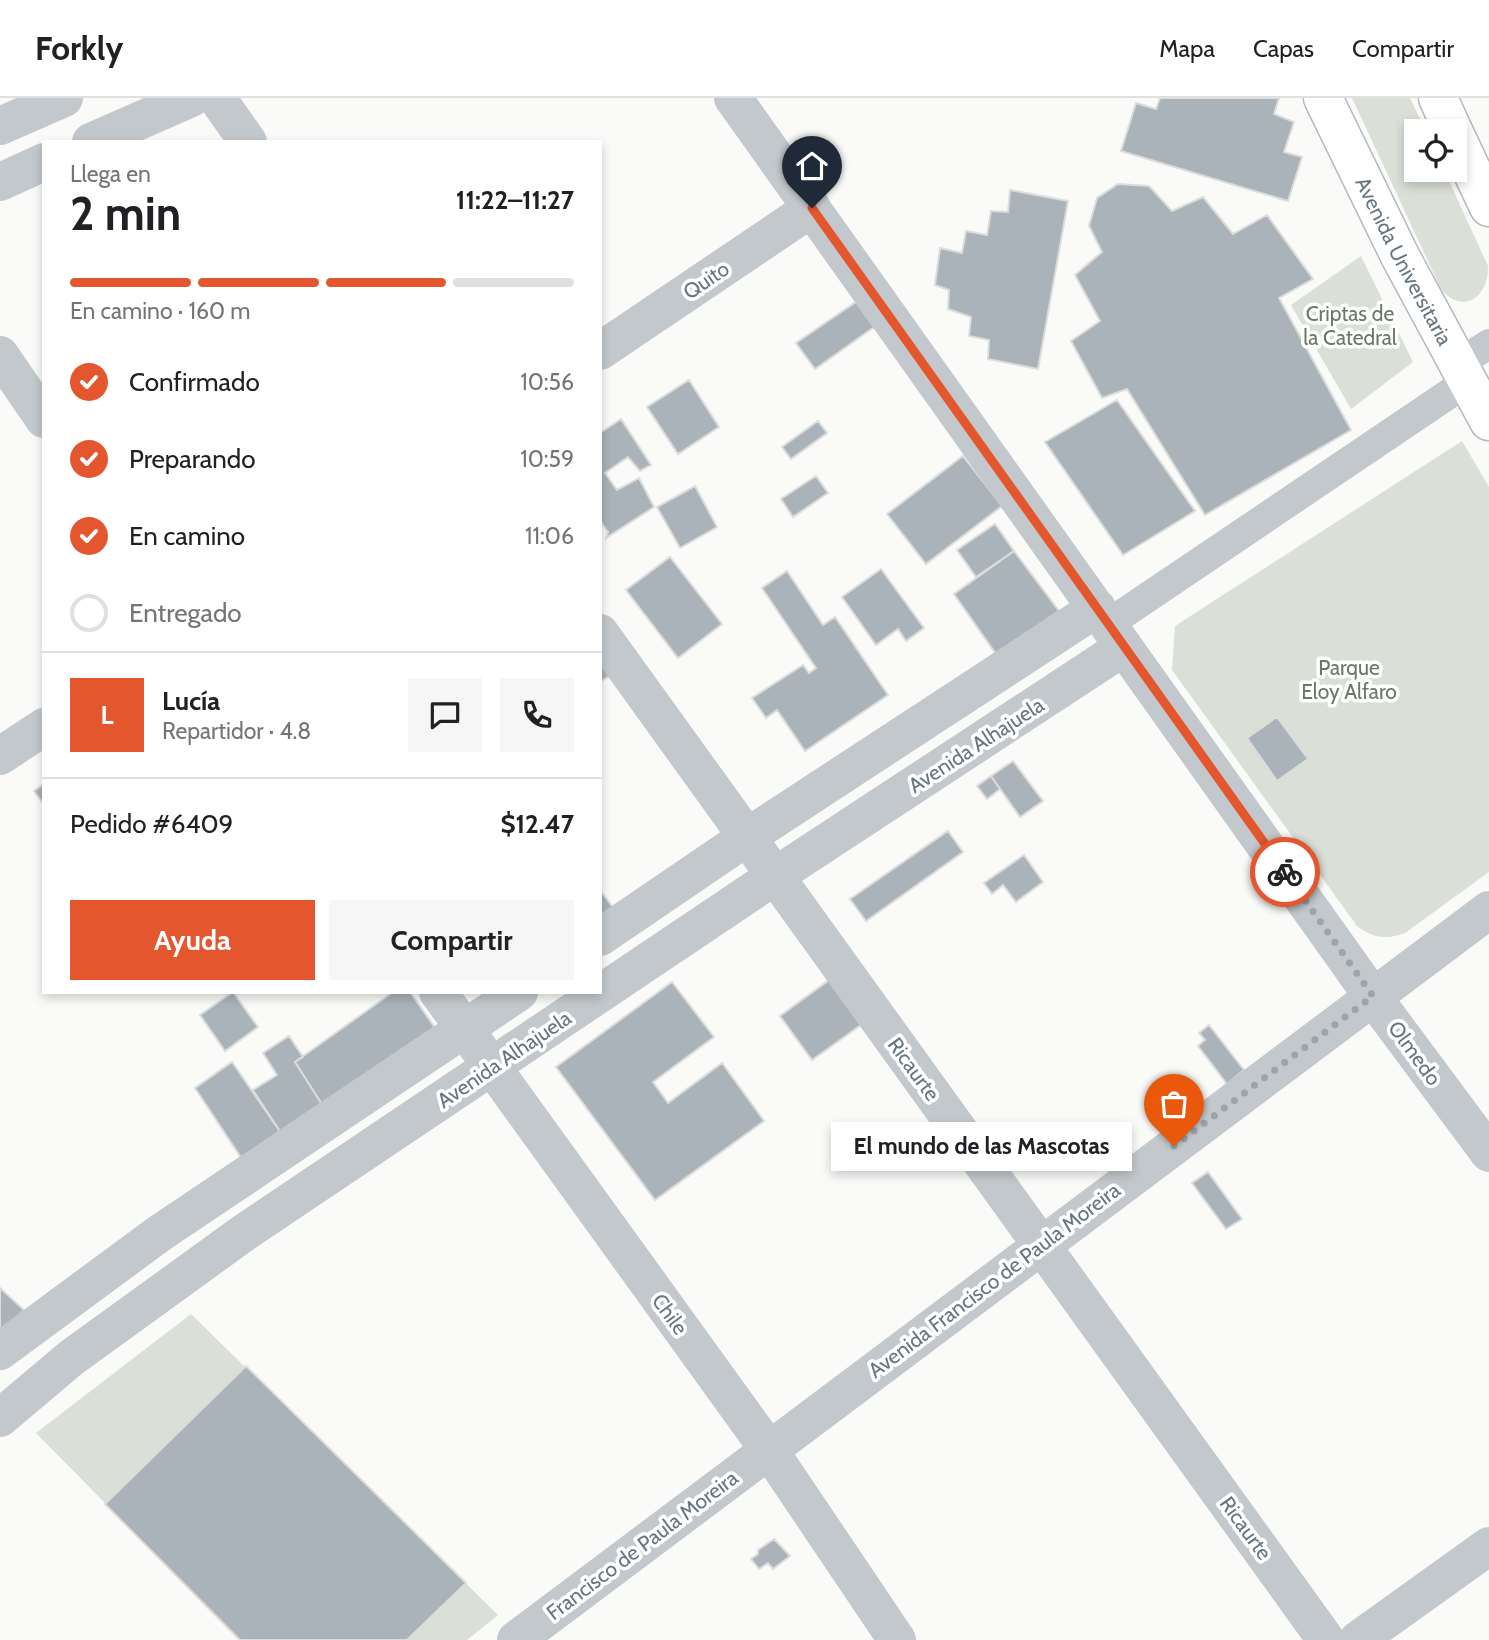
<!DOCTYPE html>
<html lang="es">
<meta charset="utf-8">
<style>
:root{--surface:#fff;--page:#f6f6f6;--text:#202124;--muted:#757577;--line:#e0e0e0;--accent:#e4572e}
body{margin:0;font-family:Cabin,sans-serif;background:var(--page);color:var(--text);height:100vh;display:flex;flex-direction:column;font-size:26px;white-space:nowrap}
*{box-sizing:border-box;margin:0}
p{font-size:23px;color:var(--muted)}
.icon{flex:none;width:38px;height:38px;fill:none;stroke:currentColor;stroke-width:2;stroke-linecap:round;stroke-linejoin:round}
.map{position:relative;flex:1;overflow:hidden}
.drawer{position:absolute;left:42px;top:42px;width:560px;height:854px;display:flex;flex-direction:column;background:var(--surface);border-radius:0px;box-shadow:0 4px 10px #0003}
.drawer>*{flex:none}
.buttons{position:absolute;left:1404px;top:21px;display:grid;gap:14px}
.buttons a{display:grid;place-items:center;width:63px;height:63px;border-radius:0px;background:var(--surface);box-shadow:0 4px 10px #0003;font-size:35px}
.pin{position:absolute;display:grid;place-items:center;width:60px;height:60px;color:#fff;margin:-72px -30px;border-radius:50% 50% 50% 0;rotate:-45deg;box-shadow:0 0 7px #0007}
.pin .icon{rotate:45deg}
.courier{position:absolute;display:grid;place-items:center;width:70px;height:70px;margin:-35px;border:5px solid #e4572e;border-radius:50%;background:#fff;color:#222;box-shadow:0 2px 9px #0007}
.bubble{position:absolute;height:49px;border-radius:0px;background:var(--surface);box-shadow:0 4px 10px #0003;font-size:23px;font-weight:700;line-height:49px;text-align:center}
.head em{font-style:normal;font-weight:700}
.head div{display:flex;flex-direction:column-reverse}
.head{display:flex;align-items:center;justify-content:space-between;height:119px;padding:0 28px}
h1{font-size:46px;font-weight:700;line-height:52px}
.bar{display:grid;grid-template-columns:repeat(4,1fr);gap:10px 7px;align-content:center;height:84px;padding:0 28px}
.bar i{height:9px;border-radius:5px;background:var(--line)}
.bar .current{background:var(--accent)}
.bar p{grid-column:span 4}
.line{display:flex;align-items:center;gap:18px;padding:0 28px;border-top:2px solid var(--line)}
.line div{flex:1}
.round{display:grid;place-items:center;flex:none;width:74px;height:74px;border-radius:0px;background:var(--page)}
ol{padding:0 28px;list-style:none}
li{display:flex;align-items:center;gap:21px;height:77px}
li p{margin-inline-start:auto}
li .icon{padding:7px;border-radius:50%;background:var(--accent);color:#fff;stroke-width:4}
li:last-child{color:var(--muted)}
li i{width:38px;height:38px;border:4px solid var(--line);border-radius:50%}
.cta{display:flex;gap:14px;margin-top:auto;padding:14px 28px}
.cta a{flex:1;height:80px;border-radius:0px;background:var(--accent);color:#fff;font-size:28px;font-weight:700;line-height:80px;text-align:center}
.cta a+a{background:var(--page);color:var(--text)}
header{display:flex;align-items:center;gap:42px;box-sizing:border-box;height:98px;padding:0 35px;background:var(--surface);border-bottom:2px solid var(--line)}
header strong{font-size:33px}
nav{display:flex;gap:38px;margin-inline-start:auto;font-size:24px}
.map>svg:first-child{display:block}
.green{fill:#dadfd7}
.building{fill:#aab3b9;stroke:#dcdcda;stroke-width:2}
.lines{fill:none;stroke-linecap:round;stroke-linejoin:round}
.primary-casing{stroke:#b5babe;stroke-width:41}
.pedestrian{stroke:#c3c8cc;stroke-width:30}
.minor{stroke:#c3c8cc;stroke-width:38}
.primary{stroke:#fff;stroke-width:38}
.done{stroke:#99a4ac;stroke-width:7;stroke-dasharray:0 12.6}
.route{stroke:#e4572e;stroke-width:9}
.labels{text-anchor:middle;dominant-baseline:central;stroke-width:7;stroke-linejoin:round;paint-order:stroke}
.street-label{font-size:21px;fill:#657683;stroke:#fff}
.park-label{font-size:21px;fill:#687a64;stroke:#fff}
</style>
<header>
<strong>Forkly</strong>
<nav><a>Mapa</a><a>Capas</a><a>Compartir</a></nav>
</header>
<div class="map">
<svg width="1489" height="1542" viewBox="0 0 1489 1542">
<rect width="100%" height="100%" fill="#fafaf8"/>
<path class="green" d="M 1352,0 L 1410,0 L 1426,33 L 1416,33 L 1416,72 L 1444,72 L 1488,168 C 1489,200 1462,217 1441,191 Z
M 1361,158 L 1413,264 L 1351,311 L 1291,207 Z
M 1462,343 L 1489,389 L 1489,774 L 1405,835 C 1387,842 1372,840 1357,828 L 1172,572 L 1175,528 Z
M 191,1216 L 498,1517 L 467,1542 L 240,1542 L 36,1335 Z"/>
<path class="building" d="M 1160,0 L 1279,0 L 1274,16 L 1294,24 L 1284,54 L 1302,59 L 1288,103 L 1121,53 L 1136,5 L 1156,11 Z
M 1118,86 L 1149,88 L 1172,113 L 1203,99 L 1233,136 L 1267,117 L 1313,181 L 1279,200 L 1351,332 L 1205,417 L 1127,291 L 1102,300 L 1071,243 L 1100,223 L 1075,177 L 1102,154 L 1089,128 L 1097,100 Z
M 1010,92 L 1068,103 L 1038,271 L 988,261 L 989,242 L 969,238 L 971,219 L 948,211 L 949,192 L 935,187 L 940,150 L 962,155 L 966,133 L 987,137 L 991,113 L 1008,114 Z
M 856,204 L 874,229 L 815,271 L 796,245 Z
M 689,282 L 719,329 L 678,356 L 647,309 Z
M 1117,302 L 1195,413 L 1123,457 L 1045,344 Z
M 621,321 L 651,367 L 640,373 L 628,359 L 605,375 L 617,392 L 639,380 L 654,409 L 606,440 L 608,434 L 600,423 L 600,335 Z
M 818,323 L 827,335 L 791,361 L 782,349 Z
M 963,358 L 1002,408 L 926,466 L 887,416 Z
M 816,378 L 828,395 L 793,419 L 781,401 Z
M 695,388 L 717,429 L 680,450 L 657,409 Z
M 995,426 L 1014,453 L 976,479 L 957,452 Z
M 1014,453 L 1059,513 L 996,556 L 954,496 Z
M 670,459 L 722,526 L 678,560 L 626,492 Z
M 881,471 L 924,530 L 906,543 L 898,531 L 876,547 L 842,499 Z
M 787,473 L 823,527 L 835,519 L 888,597 L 805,653 L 777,612 L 766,620 L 752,600 L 803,567 L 809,575 L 816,570 L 762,490 Z
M 600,551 L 616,574 L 600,584 Z
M 1277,619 L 1308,661 L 1277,683 L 1247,640 Z
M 1013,663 L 1043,703 L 1020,719 L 991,678 Z
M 991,678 L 1000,691 L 987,701 L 977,688 Z
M 44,686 L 44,707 L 34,693 Z
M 948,733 L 963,754 L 866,823 L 850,801 Z
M 1024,757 L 1043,784 L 1016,804 L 1003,787 L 992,796 L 984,785 Z
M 600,792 L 617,815 L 600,827 Z
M 832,880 L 865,924 L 812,962 L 780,918 Z
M 672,884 L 714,939 L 653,984 L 668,1005 L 722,965 L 764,1023 L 655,1102 L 556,969 Z
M 233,894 L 258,929 L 225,953 L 200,917 Z
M 393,894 L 410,894 L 438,934 L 325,1011 L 295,964 Z
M 1209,927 L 1244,972 L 1227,986 L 1198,948 L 1205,942 L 1199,935 Z
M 289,938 L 303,959 L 295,964 L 325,1011 L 283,1038 L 253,992 L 277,977 L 263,955 Z
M 232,964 L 283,1038 L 244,1064 L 195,990 Z
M 1208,1074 L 1242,1121 L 1226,1131 L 1192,1085 Z
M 0,1190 L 24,1212 L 0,1238 Z
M 246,1268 L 466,1485 L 407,1542 L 240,1542 L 105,1406 Z
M 774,1441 L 790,1458 L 773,1471 L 768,1465 L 759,1471 L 751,1461 L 758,1456 L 758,1452 Z"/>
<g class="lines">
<g class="primary-casing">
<g id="primary">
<path id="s1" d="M 1323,0 L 1400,158 L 1489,323"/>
<path d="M 1438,0 L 1453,33"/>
<path d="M 1454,35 L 1489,109"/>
</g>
</g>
<path class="pedestrian" d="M 1458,266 L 1489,246
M 1108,526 L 1468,283"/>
<path class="minor" d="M 217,0 L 248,44
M 733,0 L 1373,899 L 1489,1055
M 0,28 L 64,0
M 91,44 L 191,0
M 0,84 L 44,64
M 600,253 L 812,110
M 0,257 L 44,321
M 600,535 L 1326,1542
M 0,658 L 44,629
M 600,839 L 747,739 L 1097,510
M 438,894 L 769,1352 L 897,1542
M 0,1253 L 160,1135 L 519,894
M 0,1320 L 71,1260 L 245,1134 L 775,778 L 1124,549
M 516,1542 L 1489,812
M 1358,1542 L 1489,1448"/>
<use href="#primary" class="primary"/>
</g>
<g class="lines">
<path class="done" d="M 1174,1048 L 1373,898 L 1285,774"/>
<path class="route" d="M 812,110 L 1285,774"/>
</g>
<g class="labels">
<g class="street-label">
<text stroke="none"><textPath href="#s1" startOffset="182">Avenida Universitaria</textPath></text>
<text transform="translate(706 182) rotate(-34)">Quito</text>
<text transform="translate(976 647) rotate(-33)">Avenida Alhajuela</text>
<text transform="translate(1415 955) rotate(54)">Olmedo</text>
<text transform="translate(504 961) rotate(-34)">Avenida Alhajuela</text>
<text transform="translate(914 971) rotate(54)">Ricaurte</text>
<text transform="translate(994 1182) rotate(-37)">Avenida Francisco de Paula Moreira</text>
<text transform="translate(670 1216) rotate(54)">Chile</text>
<text transform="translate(1246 1430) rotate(54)">Ricaurte</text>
<text transform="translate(642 1447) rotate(-37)">Francisco de Paula Moreira</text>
</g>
<g class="park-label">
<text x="1350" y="215">Criptas de<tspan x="1350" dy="24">la Catedral</tspan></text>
<text x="1349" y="569">Parque<tspan x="1349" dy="24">Eloy Alfaro</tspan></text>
</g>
</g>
</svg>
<div class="buttons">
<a><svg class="icon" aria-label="locate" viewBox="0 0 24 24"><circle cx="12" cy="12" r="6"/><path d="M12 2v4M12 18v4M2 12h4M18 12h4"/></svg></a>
</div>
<div class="pin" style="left:1174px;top:1048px;background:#ea580c"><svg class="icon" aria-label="bag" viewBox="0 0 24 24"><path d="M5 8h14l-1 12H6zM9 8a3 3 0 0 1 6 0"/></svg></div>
<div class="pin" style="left:812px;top:110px;background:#1f2937"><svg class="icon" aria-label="home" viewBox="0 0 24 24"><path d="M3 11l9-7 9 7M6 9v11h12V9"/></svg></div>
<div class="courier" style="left:1285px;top:774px"><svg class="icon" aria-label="bike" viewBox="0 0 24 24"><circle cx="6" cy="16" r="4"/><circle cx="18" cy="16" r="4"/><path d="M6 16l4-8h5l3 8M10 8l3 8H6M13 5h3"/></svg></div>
<div class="bubble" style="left:831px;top:1024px;width:301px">El mundo de las Mascotas</div>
<section class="drawer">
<div class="head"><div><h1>2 min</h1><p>Llega en</p></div><em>11:22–11:27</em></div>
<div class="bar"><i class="current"></i><i class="current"></i><i class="current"></i><i></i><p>En camino · 160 m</p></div>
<ol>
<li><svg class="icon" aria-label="check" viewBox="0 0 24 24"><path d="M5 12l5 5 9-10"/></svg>Confirmado<p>10:56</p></li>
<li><svg class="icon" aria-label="check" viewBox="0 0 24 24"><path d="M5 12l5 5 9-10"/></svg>Preparando<p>10:59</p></li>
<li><svg class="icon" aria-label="check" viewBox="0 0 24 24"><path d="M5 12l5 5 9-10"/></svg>En camino<p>11:06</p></li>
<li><i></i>Entregado</li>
</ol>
<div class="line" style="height:126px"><b class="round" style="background:var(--accent);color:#fff">L</b><div><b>Lucía</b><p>Repartidor · 4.8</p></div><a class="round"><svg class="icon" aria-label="chat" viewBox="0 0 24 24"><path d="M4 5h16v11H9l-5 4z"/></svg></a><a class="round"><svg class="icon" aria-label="phone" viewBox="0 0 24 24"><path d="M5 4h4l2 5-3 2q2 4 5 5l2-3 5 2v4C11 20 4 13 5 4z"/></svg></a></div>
<div class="line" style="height:91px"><div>Pedido #6409</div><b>$12.47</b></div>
<div class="cta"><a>Ayuda</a><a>Compartir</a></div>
</section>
</div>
